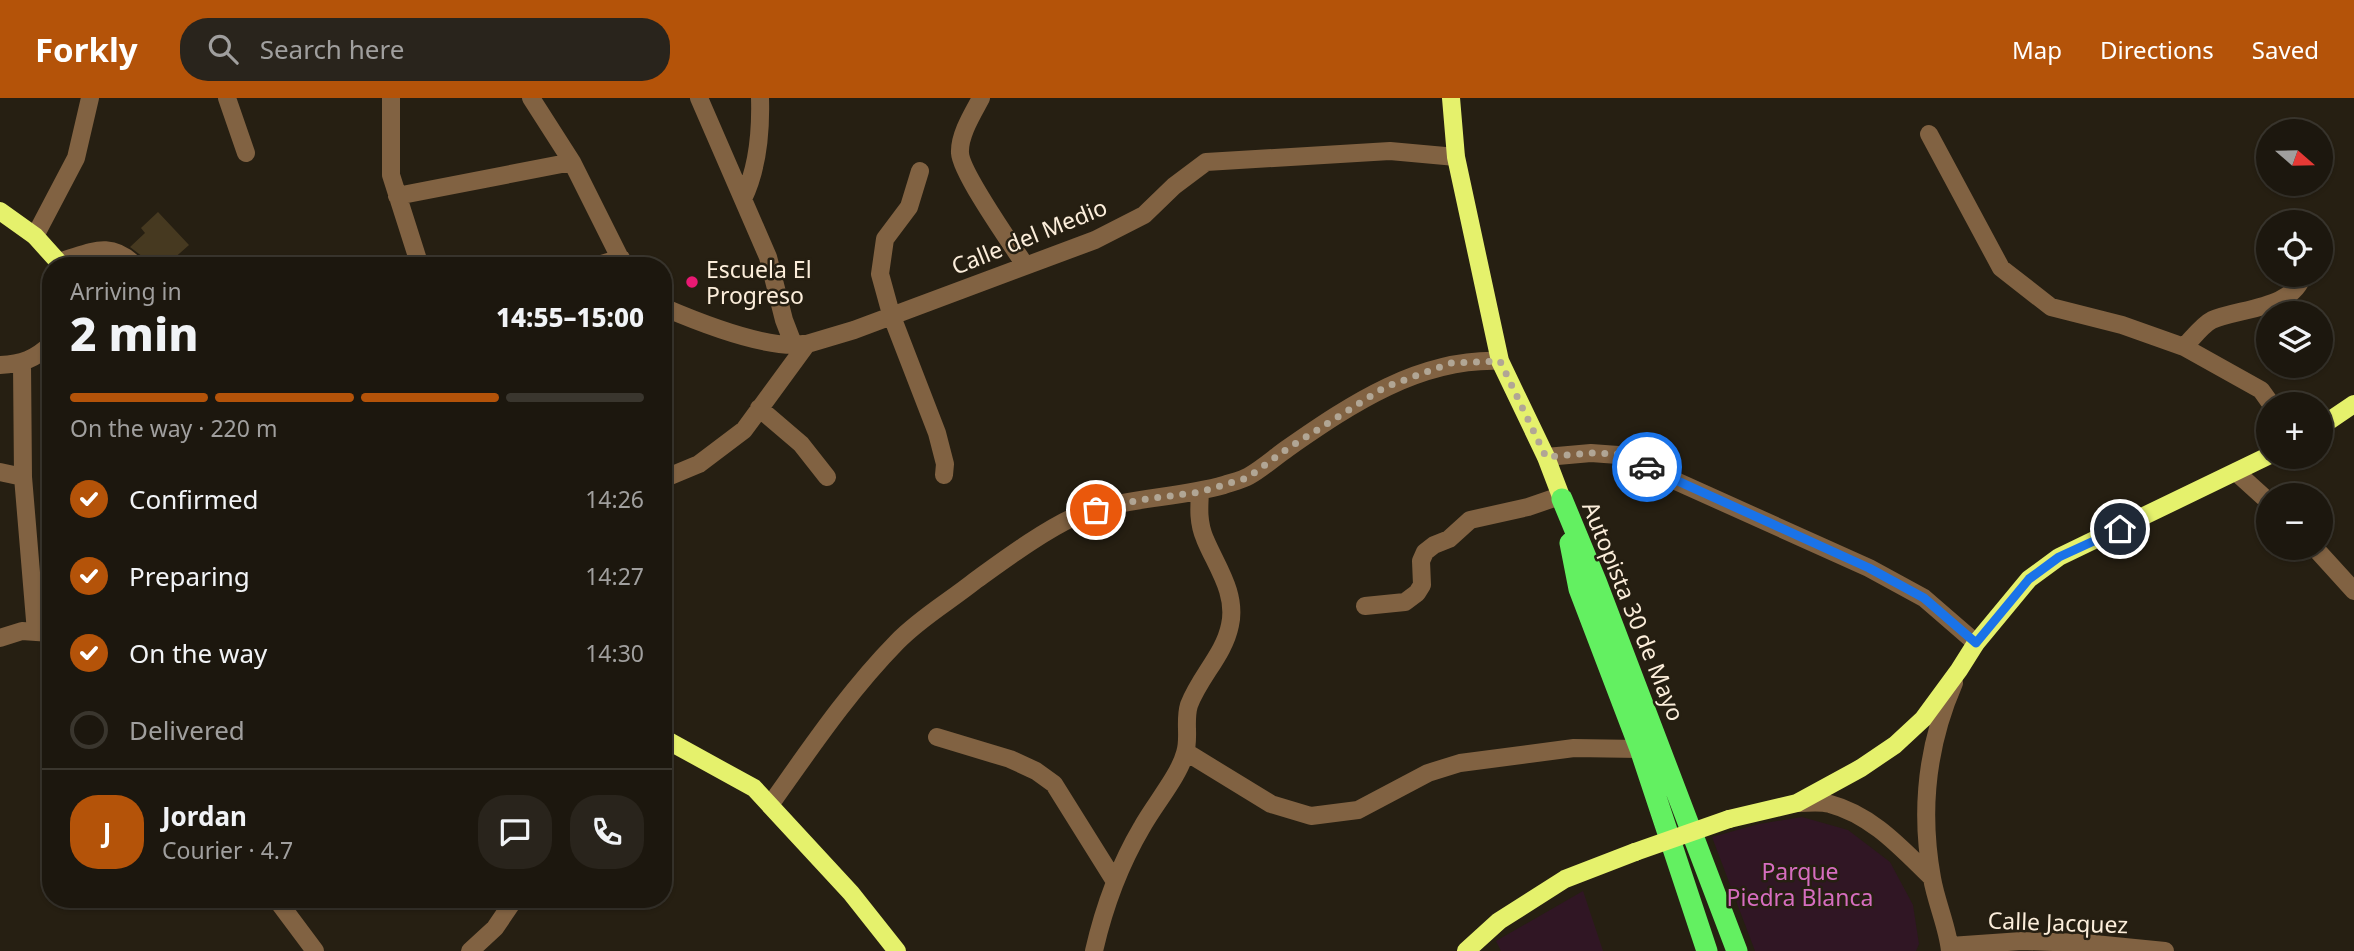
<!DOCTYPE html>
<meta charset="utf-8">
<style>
:root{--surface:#1c170e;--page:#29241c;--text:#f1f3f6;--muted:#a09f9e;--line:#3a362e;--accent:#b45309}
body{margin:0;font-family:"Noto Sans",sans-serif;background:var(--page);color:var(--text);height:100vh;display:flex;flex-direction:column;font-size:26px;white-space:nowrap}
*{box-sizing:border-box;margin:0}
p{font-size:23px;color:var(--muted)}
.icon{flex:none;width:38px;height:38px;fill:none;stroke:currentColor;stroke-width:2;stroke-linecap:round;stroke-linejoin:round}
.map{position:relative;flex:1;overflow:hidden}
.panel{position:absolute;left:42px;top:159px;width:630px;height:651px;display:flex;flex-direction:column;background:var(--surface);border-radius:28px;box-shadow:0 2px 5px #0004,0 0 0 2px var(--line)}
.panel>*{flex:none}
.needle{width:46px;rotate:110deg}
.controls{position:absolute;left:2256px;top:21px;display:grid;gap:14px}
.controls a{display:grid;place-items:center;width:77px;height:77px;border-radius:50%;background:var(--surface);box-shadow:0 2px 5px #0004,0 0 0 2px var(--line);font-size:35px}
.pin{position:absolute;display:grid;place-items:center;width:60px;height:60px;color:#fff;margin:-30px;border:4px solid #fff;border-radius:50%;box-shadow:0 2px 7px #0007}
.courier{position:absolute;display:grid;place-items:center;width:70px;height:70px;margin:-35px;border:5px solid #1a73e8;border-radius:50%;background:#fff;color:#222;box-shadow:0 2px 9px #0007}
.headline em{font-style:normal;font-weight:800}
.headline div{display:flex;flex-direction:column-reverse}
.headline{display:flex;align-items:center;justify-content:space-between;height:119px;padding:0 28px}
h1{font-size:46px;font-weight:800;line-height:52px}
.bar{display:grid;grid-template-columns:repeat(4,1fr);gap:10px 7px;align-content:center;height:84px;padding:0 28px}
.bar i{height:9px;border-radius:5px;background:var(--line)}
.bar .selected{background:var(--accent)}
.bar p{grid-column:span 4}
.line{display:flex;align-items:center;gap:18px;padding:0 28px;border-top:2px solid var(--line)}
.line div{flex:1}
.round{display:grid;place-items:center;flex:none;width:74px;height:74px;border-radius:28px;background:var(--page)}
ol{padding:0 28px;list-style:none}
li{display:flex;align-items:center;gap:21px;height:77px}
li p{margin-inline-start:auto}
li .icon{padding:7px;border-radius:50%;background:var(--accent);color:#fff;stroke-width:4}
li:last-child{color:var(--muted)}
li i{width:38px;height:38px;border:4px solid var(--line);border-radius:50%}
header{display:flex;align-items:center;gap:42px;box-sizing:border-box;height:98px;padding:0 35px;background:var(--accent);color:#fff}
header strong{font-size:33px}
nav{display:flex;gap:38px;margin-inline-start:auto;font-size:24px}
.search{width:490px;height:63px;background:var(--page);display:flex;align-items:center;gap:18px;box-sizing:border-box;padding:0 24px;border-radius:28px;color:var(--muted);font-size:26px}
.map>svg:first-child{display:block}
.green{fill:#301624}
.building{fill:#463920}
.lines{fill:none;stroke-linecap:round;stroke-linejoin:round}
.minor{stroke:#816242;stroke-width:18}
.major{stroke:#e5f16c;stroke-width:18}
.highway{stroke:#63f061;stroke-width:21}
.major-bridge{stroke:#e5f16c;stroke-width:18}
.done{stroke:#b1a695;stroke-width:7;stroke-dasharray:0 12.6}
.route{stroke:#1a73e8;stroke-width:9}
.poi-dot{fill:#e91973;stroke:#261f12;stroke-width:2.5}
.labels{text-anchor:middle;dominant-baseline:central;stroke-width:5;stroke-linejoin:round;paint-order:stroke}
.street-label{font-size:23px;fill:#fceedb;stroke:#261f12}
.poi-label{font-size:23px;fill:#fceedb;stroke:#261f12;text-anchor:start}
.park-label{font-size:23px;fill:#d66dbf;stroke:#261f12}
</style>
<header>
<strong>Forkly</strong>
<div class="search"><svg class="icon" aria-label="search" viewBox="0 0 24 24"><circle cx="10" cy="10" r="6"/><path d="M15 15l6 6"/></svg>Search here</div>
<nav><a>Map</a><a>Directions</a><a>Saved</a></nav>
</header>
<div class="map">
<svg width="2354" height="853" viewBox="0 0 2354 853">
<rect width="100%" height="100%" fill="#261f12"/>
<path class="green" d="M 1802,719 L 1848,732 L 1890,764 L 1913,807 L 1919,846 L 1916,853 L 1755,853 L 1712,739 L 1759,726 Z
M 1583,793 L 1603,853 L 1501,853 L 1496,843 Z"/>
<path class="building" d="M 158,114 L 189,147 L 171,163 L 166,158 L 155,168 L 147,168 L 143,159 L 130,149 L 145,135 L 141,130 Z"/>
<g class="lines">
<path class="minor" d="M 227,0 L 246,55
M 391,0 L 391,77 L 420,168
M 531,0 L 572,64 L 624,168
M 699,0 L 768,159 L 784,222 L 794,248
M 981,0 C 973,15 959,37 960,55 C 961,75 1012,147 1025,167
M 1929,36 L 2001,170 L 2051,209 L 2122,227 L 2184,249 L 2261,292 L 2271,306
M 920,73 L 909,109 L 885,141 L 880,176 L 891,216 L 937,335 L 945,366 L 944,377
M 397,98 L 572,64
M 743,101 C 758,70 761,34 760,0
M 35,138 L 76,60 L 90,0
M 58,164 C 91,155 109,141 136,168
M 595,168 L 621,160
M 663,209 C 698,224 767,252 804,246
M 2184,249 C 2192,241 2202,227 2212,222 C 2240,210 2293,211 2303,177
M 22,266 L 23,379 L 36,534
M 0,267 C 22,266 35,261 51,246
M 759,310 L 801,346 L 827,379
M 1546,359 L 1591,355 L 1618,357 L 1869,470 L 1924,500 L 1976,545
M 0,374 L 23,379
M 2236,374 L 2268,403
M 663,381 L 699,366 L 744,332 L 807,246 L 854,232 L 1095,142 L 1144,117 L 1174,88 L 1206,64 L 1390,53 L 1456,59
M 2315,450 L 2354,493
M 1365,508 L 1405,504 L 1417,495 L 1422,487 L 1421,463 L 1425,454 L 1434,447 L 1449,441 L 1470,422 L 1528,409 L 1560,398
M 0,540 L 22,533 L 51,535
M 937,639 L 1010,661 L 1036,673 L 1054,686 L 1114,782
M 1186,654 L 1271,706 L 1311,718 L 1358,712 L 1428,675 L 1460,665 L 1574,650 L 1640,651
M 1797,705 C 1808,705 1820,703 1830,706 C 1872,717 1902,751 1931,779
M 770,707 C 810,651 848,594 897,544 C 920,520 950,503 976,482 C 1004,462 1043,433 1074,419 C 1122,399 1175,401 1224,387 C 1233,384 1242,382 1249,378 C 1263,370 1275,359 1288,350 C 1351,306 1420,260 1500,263
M 277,802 L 315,853
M 1950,848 L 2022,843 L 2084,845 L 2165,853
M 470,853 L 495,830 L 514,802
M 1094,853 C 1104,809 1119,768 1142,729 C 1154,707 1179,678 1185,655 C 1190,640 1184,623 1189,607 C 1200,578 1224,557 1230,527 C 1237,495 1216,468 1205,441 C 1198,425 1199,410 1200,394
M 1950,853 C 1948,830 1936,804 1932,780 C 1920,714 1927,647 1954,585"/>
<path class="major" d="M 1451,0 L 1456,59 L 1500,263 L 1546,359 L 1562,401
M 0,113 L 35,138 L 62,168
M 2320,329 L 2354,306
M 663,640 L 754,690 L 851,795 L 897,853
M 1729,721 L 1797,705 L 1861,670 L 1895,647 L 1923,621 L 1959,572 L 1976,545 L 2029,481 L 2059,459 L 2268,358
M 1466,853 L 1499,823 L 1565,781 L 1635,754"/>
<path class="highway" d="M 1562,401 L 1596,483 L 1737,853
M 1570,445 L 1579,491 L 1640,651 L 1707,853"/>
<path class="major-bridge" d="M 1635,754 L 1729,721"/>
</g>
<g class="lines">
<path class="done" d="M 1096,412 L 1139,402 L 1200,394 L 1247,380 L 1287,351 L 1385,289 L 1451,265 L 1500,263 L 1546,359 L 1591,355 L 1618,356 L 1647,369"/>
<path class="route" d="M 1647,369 L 1869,470 L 1924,500 L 1976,545 L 2029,481 L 2059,459 L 2120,431"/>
</g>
<circle class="poi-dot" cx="692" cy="184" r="7"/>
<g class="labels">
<g class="street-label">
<text transform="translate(1029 138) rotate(-22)">Calle del Medio</text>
<text transform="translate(1634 513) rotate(68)">Autopista 30 de Mayo</text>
<text transform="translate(2058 824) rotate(2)">Calle Jacquez</text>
</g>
<g class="poi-label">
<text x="706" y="171">Escuela El<tspan x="706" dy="26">Progreso</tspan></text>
</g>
<g class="park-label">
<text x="1800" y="773">Parque<tspan x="1800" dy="26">Piedra Blanca</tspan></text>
</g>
</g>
</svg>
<div class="controls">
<a><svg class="needle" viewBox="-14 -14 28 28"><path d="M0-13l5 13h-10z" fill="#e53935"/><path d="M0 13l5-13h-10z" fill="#a09f9e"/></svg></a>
<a><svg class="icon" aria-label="locate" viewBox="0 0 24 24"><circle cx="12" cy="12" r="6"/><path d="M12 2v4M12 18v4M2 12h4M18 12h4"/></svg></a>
<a><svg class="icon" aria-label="layers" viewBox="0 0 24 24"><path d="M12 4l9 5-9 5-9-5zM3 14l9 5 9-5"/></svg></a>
<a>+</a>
<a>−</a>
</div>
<div class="pin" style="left:1096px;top:412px;background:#ea580c"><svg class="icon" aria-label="bag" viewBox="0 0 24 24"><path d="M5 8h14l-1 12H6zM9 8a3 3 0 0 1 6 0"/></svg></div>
<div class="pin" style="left:2120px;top:431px;background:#1f2937"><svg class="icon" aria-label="home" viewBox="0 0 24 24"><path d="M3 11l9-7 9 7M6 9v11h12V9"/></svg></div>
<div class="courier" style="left:1647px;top:369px"><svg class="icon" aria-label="car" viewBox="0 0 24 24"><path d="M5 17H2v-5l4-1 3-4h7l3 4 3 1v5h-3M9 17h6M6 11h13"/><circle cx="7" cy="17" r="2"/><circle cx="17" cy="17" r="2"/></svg></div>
<section class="panel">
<div class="headline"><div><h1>2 min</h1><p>Arriving in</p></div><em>14:55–15:00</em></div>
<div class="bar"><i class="selected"></i><i class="selected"></i><i class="selected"></i><i></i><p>On the way · 220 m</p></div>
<ol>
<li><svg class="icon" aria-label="check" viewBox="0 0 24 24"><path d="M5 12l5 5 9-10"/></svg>Confirmed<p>14:26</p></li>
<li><svg class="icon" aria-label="check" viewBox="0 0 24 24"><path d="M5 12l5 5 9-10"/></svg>Preparing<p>14:27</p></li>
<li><svg class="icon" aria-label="check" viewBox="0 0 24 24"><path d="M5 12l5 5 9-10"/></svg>On the way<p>14:30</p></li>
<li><i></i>Delivered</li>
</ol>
<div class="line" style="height:126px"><b class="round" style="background:var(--accent);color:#fff">J</b><div><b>Jordan</b><p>Courier · 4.7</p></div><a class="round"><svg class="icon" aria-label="chat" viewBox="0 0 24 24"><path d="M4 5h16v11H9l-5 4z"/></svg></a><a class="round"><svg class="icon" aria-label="phone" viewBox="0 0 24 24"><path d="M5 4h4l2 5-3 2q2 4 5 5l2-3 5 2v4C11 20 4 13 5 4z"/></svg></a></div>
</section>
</div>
